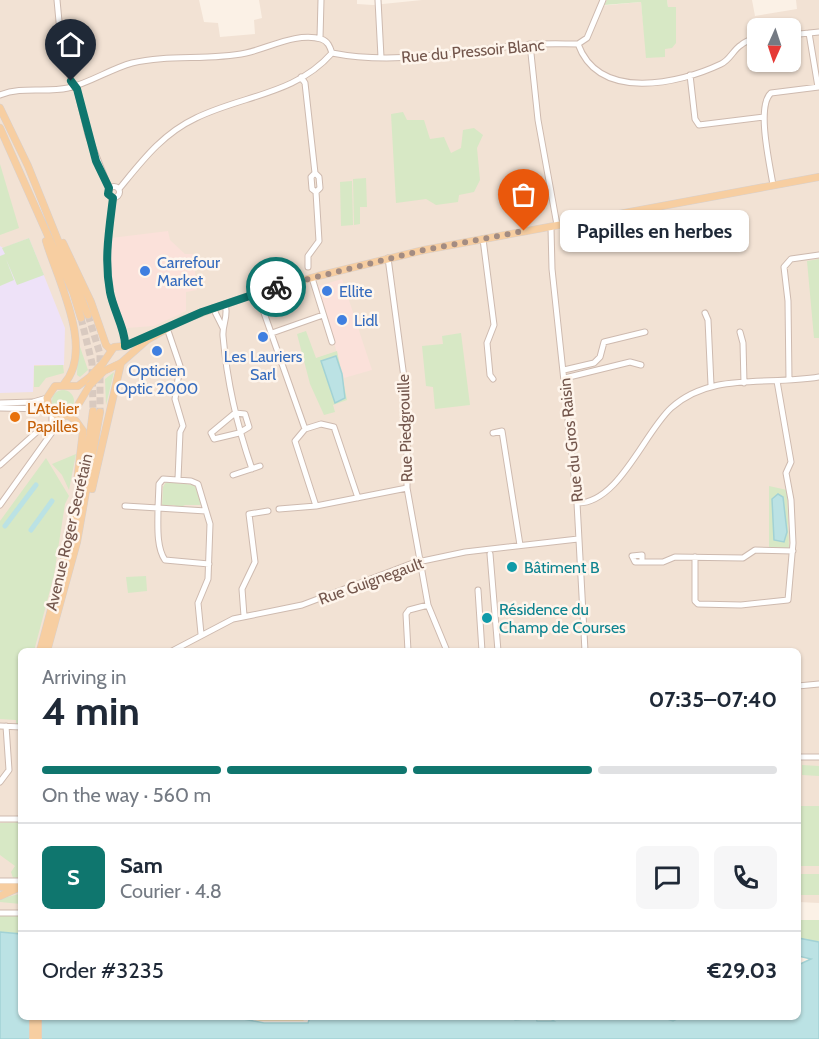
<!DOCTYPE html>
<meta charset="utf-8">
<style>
:root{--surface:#fff;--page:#f6f6f7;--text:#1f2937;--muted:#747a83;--line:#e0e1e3;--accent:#0f766e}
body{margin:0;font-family:Cabin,sans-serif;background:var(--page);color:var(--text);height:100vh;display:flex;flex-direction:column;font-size:22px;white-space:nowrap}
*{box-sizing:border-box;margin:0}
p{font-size:20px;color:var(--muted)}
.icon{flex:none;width:33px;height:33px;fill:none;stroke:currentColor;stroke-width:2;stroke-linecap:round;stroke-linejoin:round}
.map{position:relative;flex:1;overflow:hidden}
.sheet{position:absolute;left:18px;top:648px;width:783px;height:372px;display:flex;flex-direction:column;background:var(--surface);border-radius:9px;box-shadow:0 2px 4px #0004}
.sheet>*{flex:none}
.needle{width:39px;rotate:183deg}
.fabs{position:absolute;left:747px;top:18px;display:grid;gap:12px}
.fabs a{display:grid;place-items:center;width:54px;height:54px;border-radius:9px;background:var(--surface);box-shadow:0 2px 4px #0004;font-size:30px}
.pin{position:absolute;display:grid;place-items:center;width:51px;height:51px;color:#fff;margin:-62px -26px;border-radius:50% 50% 50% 0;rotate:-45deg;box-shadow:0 0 6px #0007}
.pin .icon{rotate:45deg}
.courier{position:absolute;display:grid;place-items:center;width:60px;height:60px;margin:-30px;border:4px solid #0f766e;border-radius:50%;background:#fff;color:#222;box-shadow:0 2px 8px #0007}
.bubble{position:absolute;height:42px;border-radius:9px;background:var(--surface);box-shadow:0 2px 4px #0004;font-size:20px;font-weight:800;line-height:42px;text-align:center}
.headline em{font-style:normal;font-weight:800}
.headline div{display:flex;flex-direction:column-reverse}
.headline{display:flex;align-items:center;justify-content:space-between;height:102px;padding:0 24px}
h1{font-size:39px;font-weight:800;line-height:45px}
.bar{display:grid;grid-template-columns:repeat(4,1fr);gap:9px 6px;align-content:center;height:72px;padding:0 24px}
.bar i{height:8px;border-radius:4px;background:var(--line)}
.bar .selected{background:var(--accent)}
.bar p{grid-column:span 4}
.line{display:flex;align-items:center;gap:15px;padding:0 24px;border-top:2px solid var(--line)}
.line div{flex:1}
.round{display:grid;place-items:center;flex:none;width:63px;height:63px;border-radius:9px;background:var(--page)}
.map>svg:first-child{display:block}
.residential{fill:#f2e2d4;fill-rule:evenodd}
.commercial{fill:#fbe1da}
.education{fill:#eee2f8}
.green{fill:#d7e8c5}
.sand{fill:#f9e7c2}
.water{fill:#bbe2e4;stroke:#a2d2d5;stroke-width:1.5}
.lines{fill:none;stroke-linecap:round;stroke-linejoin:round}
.canal{stroke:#bbe2e4;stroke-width:5}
.major-tunnel{stroke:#d9cac0;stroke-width:7;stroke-dasharray:7 3.5;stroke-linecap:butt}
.minor-casing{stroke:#cebaaf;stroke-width:7}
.major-casing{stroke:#d8d0cd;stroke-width:8}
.minor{stroke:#fff;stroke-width:5}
.major{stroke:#f7cea1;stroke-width:7}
.major-bridge-casing{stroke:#d8d0cd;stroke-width:8;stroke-linecap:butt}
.major-bridge{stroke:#f7cea1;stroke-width:7}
.done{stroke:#a38c82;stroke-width:6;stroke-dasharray:0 10.8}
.route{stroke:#0f766e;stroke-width:8}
.shop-dot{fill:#3f7fe0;stroke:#fef5ec;stroke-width:2}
.food-dot{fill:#e8710a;stroke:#fef5ec;stroke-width:2}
.culture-dot{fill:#0f9aa8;stroke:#fef5ec;stroke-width:2}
.labels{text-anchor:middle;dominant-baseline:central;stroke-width:5;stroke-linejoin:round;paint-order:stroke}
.street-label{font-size:16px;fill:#73564c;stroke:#fef5ec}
.shop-label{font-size:16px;fill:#366cbe;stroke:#fef5ec;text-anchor:start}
.food-label{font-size:16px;fill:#c56008;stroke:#fef5ec;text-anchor:start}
.culture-label{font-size:16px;fill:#0d838f;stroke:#fef5ec;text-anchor:start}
</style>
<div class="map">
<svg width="819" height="1039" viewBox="0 0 819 1039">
<rect width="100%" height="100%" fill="#fbf1e6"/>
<path class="residential" d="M 0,0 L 199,0 L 204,22 L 218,23 L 220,37 L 255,34 L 254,20 L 262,18 L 259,0 L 357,0 L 357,4 L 373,5 L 422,0 L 600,0 L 598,6 L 641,2 L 647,58 L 665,49 L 676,7 L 668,7 L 667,0 L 752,0 L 755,16 L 797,9 L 796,0 L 819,0 L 819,903 L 798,902 L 798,651 L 21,651 L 21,916 L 0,916 ZM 758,28 L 790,28 L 790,62 L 758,62 Z"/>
<path class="commercial" d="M 168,231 L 170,240 L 185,254 L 193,254 L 197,290 L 186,292 L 186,311 L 154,326 L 126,328 L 120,318 L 110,269 L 111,238 Z
M 342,279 L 372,370 L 344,378 L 318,286 Z"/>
<path class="education" d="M 29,238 L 65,328 L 64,365 L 34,365 L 33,392 L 0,393 L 0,246 L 3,248 Z"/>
<path class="green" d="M 607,0 L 667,0 L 668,7 L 676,7 L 676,43 L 672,48 L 665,49 L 665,57 L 646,58 L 641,2 L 604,5 Z
M 403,112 L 407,120 L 424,120 L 430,139 L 444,137 L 451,153 L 461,148 L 463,130 L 474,128 L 483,135 L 477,148 L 480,180 L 474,192 L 459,195 L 458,202 L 436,205 L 426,199 L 396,203 L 391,114 Z
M 0,164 L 19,228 L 0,235 Z
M 366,178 L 367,207 L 360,207 L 360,224 L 354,225 L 353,179 Z
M 352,181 L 353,225 L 341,226 L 340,182 Z
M 29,238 L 44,275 L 17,285 L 6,259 L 14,280 L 0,286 L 0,256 L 5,254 L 2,248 Z
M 819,259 L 819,338 L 814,338 L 807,261 Z
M 306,331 L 316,358 L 337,351 L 347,400 L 333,405 L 335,412 L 324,415 L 310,384 L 297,334 Z
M 461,333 L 470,405 L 435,409 L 433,387 L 426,386 L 422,346 L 443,344 L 442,336 Z
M 78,341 L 88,370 L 80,377 L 77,375 Z
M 63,365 L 64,373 L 46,378 L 39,387 L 34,387 L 34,366 Z
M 114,372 L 106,405 L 105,379 Z
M52 401a11 11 0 1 1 22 0a11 11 0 1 1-22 0Z
M 76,454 L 69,490 L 62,475 L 52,464 Z
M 46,458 L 69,496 L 65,504 L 54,575 L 34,651 L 21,651 L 21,724 L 16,724 L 16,720 L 0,719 L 0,521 Z
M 166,482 L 195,485 L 201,505 L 185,505 L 179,508 L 174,505 L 162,506 L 163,487 Z
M 769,486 L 787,490 L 789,549 L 769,548 Z
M 146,576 L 147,591 L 128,593 L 126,577 Z
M 802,765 L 819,766 L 819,776 L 802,775 Z
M 798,806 L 819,806 L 819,866 L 798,866 Z
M 21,822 L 21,877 L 13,878 L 11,872 L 15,866 L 0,855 L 0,823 Z
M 798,874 L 819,874 L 819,895 L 798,895 Z
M 19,894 L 21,904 L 0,902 L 0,899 Z
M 0,916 L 21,916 L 21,934 L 0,932 Z
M 798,920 L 819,920 L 819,942 L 798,938 Z"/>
<path class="sand" d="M 238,1017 L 308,1017 L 303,1021 L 260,1021 Z"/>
<path class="water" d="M 336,356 L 342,374 L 345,398 L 335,403 L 321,361 Z
M 778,494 L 783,497 L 787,532 L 784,542 L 774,540 L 772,499 Z
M 0,932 L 21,934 L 21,1017 L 233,1017 L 264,1023 L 308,1023 L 310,1017 L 513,1017 L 515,1020 L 536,1018 L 537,1021 L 554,1021 L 551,1019 L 561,1017 L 661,1017 L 673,1021 L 681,1017 L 798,1017 L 798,965 L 811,959 L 798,956 L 798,938 L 819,942 L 819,1039 L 0,1039 Z"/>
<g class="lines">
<path class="canal" d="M 5,526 L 36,485
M 31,530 L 52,501"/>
<path class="major-tunnel" d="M 88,315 L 100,354 L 100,412
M 81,318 L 92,363 L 93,411"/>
<g class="minor-casing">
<path id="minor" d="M 57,0 L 60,32 L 72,85 L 77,89 L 88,135 L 109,188
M 378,0 L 381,57
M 809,33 L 818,87
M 790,35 L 819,32
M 320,38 L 321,0
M 530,44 L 538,120 L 557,225
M 578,44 C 599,102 679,84 721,64 C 730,60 733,50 741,45 C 745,41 752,39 758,37
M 578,44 L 587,38 L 603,0
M 332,53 C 397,66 462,50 527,45 C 544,43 561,44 578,44
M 690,75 L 695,119 L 699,125 L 764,117
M 301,77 L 305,83 L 315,173 L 319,177 L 320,188 L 316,192 L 319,241 L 308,256 L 308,267
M 0,95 C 22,86 45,93 68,88 C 90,83 110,69 132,63 C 169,54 208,61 246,53 C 269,48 297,32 321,39 C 328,41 330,47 332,53
M 315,173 L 311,177 L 312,189 L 316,192
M 773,185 C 770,165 756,106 771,93 L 819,87
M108.5 192a5.5 5.5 0 1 1 11 0a5.5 5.5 0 1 1-11 0Z
M 119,189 C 142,161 162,134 196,118 C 243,95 295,95 332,53
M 113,198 C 109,231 104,259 110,292 C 113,309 126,331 125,346
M 551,228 L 552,269 L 577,503 L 585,651
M 483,239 L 494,325 L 487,343 L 490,375 L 493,379
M 388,258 L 407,400 L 407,488 L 428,605 L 447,651
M 312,278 L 332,342
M 257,293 L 305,429 L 321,424 L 334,427 L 358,498
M 225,304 C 229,316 222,324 223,336 C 227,381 237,426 252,469
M 213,308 L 223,328
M 705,313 L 708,320 L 711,385
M 167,328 L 180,366 L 175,399 L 183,426 L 180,432 L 178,479
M 740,332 L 743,343 L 744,383
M 272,333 L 323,315
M 564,370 L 594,363 L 600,357 L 604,342 L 645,332
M 565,378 L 630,362 L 641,365
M 789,380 L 788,301 L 784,267 L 791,259 L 819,255
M 0,403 L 33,402 L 47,398
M 0,408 L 49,409
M 235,413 L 245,414 L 249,427 L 239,433 L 214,439 L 211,433 Z
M 305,429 L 295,441 L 316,506
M 52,430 L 52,413
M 493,433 L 502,431 L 520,545
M 0,465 L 39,430 L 51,432
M 233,475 L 260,466
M 577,503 C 618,504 644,433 671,408 C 712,371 768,386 819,377
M 0,505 L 63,417
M 125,506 L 158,508 L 159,484 L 163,479 L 191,481 L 198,484 L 210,524 L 208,579 L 198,603 L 201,634
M 279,509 L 316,506 L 407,488
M 206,511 L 158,508 C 158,524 156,547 165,560 L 209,564
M 490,554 L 498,651
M 695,557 L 695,601 L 698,604 L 741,605 L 788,600 L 793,543 L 791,500 L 786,473 L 791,462 L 777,381
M 642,562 L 642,555 L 632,556 L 635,562 L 663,562 L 675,557 L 743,558 L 755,550 L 793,551
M 478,590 L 482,651
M 244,616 L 242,589 L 255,562 L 249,514 L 268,511
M 172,651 L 233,619 L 302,605 L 413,563 L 465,552 L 578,539
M 408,651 L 406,614 L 409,610 L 428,605
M 798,686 L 819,684
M 0,726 L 21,727
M 798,757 L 819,757
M 0,782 L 9,770 L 6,726
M 0,819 L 21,819
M 0,881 L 21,881
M 0,913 L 21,913"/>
</g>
<g class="major-casing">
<path id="major" d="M 0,108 L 28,166 L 88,315
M 0,128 L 73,292 L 81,318
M 46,241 C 57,279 95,349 64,384
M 63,243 L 91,302 L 106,345 L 111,350
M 103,363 L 114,347 L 125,346 L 144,338
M 104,371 L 121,363 L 147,340 L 182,320 L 257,293 L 318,276 L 424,250 L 819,177
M 90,377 L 78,386 L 55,386 L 47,398 L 49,409 L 59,417 L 72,415 L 90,385
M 69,416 L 76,421 L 83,431 L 77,482
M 92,489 L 121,363
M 40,651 C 61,572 84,492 93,411
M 47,651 L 77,542 L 100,412
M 0,887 L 18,887
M 0,896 L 20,887
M 33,1039 L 33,1017
M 38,1039 L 38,1017"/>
</g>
<use href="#minor" class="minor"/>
<use href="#major" class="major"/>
<g class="major-bridge-casing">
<path id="major-bridge" d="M 90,377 L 103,363
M 90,385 L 104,371"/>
</g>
<use href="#major-bridge" class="major-bridge"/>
</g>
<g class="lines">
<path class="done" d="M 276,287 L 424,250 L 524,231"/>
<path class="route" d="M 71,81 L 77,89 L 96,161 L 109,188 L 108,194 L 113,198 C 109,231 104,259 110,292 C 113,309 126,331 125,346 L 202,312 L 276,287"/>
</g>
<g class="shop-dot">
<circle cx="145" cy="271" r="6"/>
<circle cx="327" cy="291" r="6"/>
<circle cx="342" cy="320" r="6"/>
<circle cx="263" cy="337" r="6"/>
<circle cx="157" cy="351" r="6"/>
</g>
<circle class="food-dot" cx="15" cy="417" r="6"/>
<g class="culture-dot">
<circle cx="512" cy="567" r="6"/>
<circle cx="487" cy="618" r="6"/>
</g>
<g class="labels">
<g class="street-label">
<text transform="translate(473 51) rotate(-5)">Rue du Pressoir Blanc</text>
<text transform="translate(405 428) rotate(-92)">Rue Piedgrouille</text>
<text transform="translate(571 440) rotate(-96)">Rue du Gros Raisin</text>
<text transform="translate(69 532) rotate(-77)">Avenue Roger Secrétain</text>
<text transform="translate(371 581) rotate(-20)">Rue Guignegault</text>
</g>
<g class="shop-label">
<text x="157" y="262">Carrefour<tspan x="157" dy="18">Market</tspan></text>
<text x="339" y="291">Ellite</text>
<text x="354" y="320">Lidl</text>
<text x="263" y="356" text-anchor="middle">Les Lauriers<tspan x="263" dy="18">Sarl</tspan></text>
<text x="157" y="370" text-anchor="middle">Opticien<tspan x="157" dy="18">Optic 2000</tspan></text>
</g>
<g class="food-label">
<text x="27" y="408">L'Atelier<tspan x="27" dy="18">Papilles</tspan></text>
</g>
<g class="culture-label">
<text x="524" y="567">Bâtiment B</text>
<text x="499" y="609">Résidence du<tspan x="499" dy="18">Champ de Courses</tspan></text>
</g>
</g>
</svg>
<div class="fabs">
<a><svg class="needle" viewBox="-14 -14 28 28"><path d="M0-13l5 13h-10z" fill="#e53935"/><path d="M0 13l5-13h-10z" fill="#747a83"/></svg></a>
</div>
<div class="pin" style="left:524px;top:231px;background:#ea580c"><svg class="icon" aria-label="bag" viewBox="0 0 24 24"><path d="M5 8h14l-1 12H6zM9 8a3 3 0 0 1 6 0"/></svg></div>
<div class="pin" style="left:71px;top:81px;background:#1f2937"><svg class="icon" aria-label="home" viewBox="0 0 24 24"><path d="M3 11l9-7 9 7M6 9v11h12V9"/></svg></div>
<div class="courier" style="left:276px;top:287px"><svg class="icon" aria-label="bike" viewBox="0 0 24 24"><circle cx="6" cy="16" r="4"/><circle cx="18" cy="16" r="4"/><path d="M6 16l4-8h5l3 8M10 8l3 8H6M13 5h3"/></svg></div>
<div class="bubble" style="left:560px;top:210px;width:189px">Papilles en herbes</div>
<section class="sheet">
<div class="headline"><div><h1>4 min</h1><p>Arriving in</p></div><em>07:35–07:40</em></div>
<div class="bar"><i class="selected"></i><i class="selected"></i><i class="selected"></i><i></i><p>On the way · 560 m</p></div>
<div class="line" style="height:108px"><b class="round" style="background:var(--accent);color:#fff">S</b><div><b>Sam</b><p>Courier · 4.8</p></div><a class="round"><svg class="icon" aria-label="chat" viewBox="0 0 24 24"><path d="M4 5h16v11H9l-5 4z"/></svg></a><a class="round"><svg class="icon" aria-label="phone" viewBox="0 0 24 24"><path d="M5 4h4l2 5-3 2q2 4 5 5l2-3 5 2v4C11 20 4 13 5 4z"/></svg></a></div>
<div class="line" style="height:78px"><div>Order #3235</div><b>€29.03</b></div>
</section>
</div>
